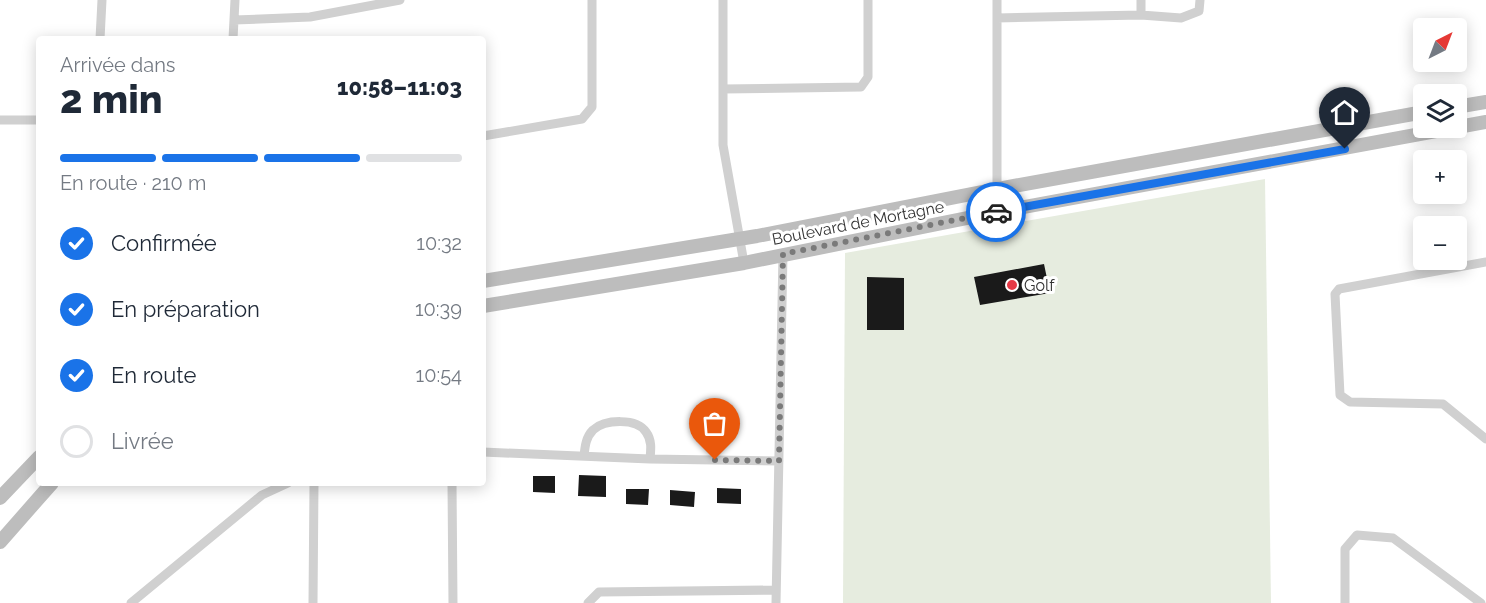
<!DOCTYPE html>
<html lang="fr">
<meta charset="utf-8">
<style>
:root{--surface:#fff;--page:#f2f2f3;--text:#1f2937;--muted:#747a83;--line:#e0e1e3;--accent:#1a73e8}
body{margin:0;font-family:Raleway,sans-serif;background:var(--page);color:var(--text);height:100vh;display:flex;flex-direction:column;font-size:22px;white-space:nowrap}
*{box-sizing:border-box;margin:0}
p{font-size:20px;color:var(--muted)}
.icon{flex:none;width:33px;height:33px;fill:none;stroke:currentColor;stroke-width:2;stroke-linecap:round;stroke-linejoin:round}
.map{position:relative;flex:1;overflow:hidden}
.panel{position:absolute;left:36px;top:36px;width:450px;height:450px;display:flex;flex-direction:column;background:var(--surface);border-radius:6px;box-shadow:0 3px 15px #0003}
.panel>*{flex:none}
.needle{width:39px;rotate:42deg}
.controls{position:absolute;left:1413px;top:18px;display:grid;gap:12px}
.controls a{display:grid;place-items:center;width:54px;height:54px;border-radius:6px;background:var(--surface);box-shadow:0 3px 15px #0003;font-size:30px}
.pin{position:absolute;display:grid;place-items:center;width:51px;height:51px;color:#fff;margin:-62px -26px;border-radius:50% 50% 50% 0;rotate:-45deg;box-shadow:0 0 6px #0007}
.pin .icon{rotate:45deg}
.courier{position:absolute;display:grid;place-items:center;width:60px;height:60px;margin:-30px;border:4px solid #1a73e8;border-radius:50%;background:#fff;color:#222;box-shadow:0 2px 8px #0007}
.headline em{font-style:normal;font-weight:800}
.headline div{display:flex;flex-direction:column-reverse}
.headline{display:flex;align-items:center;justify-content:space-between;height:102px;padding:0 24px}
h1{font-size:39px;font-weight:800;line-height:45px}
.bar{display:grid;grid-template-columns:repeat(4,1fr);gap:9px 6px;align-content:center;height:72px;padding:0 24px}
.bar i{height:8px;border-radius:4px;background:var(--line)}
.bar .current{background:var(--accent)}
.bar p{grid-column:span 4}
ol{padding:0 24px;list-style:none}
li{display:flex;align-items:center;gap:18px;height:66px}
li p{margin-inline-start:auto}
li .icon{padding:6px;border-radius:50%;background:var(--accent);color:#fff;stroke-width:4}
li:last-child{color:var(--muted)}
li i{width:33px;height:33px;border:3px solid var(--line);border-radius:50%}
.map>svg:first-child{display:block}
.green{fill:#e6ecdf}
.building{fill:#1a1a1a}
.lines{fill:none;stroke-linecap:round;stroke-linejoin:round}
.street{stroke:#d0d0d0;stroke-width:9}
.secondary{stroke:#bdbdbd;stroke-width:14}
.done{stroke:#7a7a7a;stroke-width:6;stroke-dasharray:0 10.8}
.route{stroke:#1a73e8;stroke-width:8}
.poi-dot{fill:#e63946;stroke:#fff;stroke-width:2}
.labels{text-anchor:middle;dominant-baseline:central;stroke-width:6;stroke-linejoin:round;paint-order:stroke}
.street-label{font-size:16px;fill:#333;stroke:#fff}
.poi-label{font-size:16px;fill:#333;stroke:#fff;text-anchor:start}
</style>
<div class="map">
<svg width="1486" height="603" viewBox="0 0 1486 603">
<rect width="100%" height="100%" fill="#fff"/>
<path class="green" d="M 1265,179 L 1271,603 L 843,603 L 845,253 Z"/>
<path class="building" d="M 1044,264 L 1050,293 L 980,305 L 974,277 Z
M 867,277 L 904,278 L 904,330 L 867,330 Z
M 579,475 L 606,476 L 606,497 L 578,496 Z
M 533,476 L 555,476 L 555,493 L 533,492 Z
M 717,488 L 741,489 L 741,504 L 717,503 Z
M 626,489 L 649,489 L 648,505 L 626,504 Z
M 670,490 L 695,492 L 694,507 L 670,505 Z"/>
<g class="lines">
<path class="street" d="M 723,0 L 723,145 L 744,263
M 997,0 L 997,212
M 1141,15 L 1181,18 L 1199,11 L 1200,0
M 997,18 L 1141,15 L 1141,0
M 234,20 L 310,17 L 400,0
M 100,39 L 102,0
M 233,39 L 235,0
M 723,89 L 861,87 L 868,77 L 868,0
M 0,120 L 39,120
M 483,136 L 582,119 L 592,107 L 592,0
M 1486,262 L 1339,289 L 1335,294 L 1340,395 L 1350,402 L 1443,404 L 1486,439
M 483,452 L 650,459 L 779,461
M 584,456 C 585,446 586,437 593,430 C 605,419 637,418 646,432 C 652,440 651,449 650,459
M 452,483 L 453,603
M 131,603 L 262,495 L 288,483
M 313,603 L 314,483
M 588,603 L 599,592 L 775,590
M 776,603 L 783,254
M 1345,603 L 1345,549 L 1357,535 L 1393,538 L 1481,603"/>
<path class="secondary" d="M 1456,107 L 1486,102
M 483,281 L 757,236 L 997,189 L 1424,112
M 483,306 L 744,263 L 997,212 L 1486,122
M 0,498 L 39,457
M 0,542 L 52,483"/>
</g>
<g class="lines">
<path class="done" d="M 715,460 L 779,461 L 783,254 L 996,212"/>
<path class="route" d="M 996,212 L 1345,149"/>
</g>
<circle class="poi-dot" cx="1012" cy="285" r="6"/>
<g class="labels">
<g class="street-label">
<text transform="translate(858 223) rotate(-11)">Boulevard de Mortagne</text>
</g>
<g class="poi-label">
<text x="1024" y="285">Golf</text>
</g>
</g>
</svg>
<div class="controls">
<a><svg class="needle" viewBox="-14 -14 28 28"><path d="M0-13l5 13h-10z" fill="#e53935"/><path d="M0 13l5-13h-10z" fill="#747a83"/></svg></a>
<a><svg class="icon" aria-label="layers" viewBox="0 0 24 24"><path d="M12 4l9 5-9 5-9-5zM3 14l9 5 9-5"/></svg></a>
<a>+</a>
<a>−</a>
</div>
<div class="pin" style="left:715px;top:460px;background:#ea580c"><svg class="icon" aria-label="bag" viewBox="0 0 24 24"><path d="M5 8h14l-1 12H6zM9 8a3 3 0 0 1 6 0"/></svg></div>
<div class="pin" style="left:1345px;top:149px;background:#1f2937"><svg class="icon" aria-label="home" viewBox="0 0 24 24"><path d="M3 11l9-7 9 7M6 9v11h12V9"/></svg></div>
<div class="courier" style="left:996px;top:212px"><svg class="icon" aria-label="car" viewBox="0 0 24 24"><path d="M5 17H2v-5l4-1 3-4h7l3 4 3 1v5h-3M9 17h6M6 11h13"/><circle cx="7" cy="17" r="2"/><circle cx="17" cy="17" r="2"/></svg></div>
<section class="panel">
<div class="headline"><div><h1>2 min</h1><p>Arrivée dans</p></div><em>10:58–11:03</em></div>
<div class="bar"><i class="current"></i><i class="current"></i><i class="current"></i><i></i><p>En route · 210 m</p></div>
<ol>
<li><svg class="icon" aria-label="check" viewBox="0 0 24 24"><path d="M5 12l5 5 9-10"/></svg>Confirmée<p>10:32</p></li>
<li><svg class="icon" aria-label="check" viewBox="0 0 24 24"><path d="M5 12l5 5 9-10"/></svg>En préparation<p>10:39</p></li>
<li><svg class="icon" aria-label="check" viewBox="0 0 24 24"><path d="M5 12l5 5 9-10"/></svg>En route<p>10:54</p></li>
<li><i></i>Livrée</li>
</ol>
</section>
</div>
